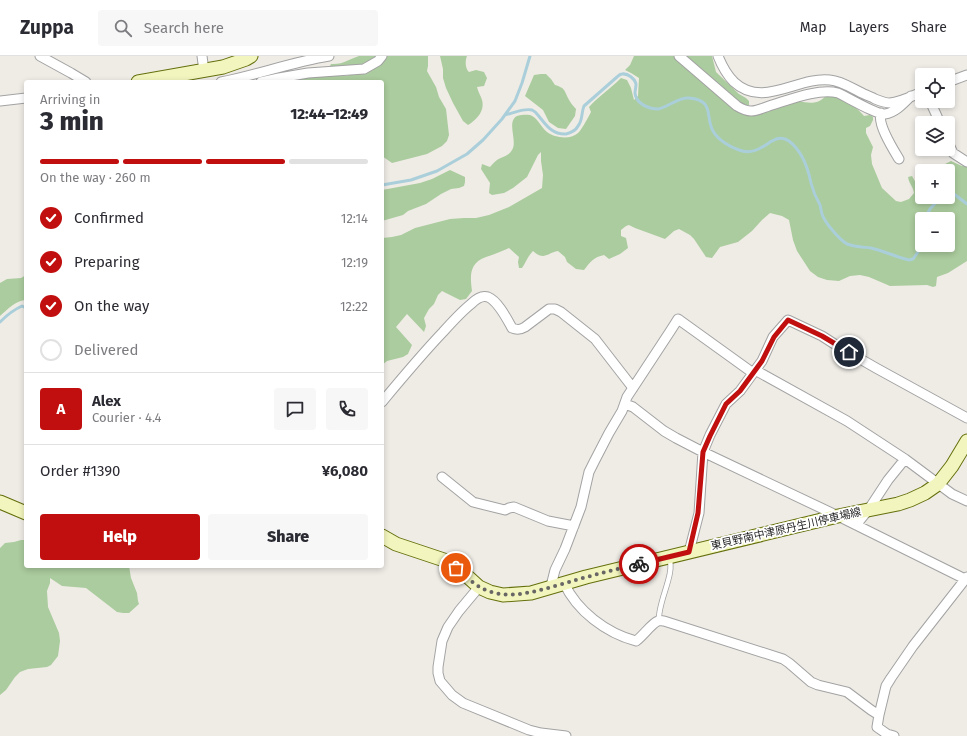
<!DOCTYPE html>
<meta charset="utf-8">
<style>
:root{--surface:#fff;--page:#f7f7f7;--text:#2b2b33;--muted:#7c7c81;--line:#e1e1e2;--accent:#c00f0e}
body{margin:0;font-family:"Fira Sans","Noto Sans JP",sans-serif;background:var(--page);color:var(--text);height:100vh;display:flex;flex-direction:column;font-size:15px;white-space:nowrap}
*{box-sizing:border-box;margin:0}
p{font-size:13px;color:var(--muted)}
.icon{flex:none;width:22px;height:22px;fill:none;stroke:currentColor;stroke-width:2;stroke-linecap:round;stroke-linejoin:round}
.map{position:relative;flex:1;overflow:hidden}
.details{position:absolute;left:24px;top:24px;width:360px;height:488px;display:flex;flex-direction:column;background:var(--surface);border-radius:4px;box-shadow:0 2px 6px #0003}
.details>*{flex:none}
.buttons{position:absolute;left:915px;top:12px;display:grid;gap:8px}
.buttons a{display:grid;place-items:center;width:40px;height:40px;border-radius:4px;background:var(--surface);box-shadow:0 2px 6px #0003;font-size:20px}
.pin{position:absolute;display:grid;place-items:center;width:34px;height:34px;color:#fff;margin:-17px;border:2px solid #fff;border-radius:50%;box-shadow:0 1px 4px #0007}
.courier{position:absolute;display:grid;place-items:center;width:40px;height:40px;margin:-20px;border:3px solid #c00f0e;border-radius:50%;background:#fff;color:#222;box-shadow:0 1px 5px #0007}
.overview em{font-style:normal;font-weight:800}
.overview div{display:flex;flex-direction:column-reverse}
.overview{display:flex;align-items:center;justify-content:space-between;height:68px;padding:0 16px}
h1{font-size:26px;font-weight:800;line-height:30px}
.bar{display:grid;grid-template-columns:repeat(4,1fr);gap:6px 4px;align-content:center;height:48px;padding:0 16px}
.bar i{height:5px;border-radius:3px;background:var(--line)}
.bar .selected{background:var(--accent)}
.bar p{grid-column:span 4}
.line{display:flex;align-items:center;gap:10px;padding:0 16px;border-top:1px solid var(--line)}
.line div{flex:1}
.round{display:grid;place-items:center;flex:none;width:42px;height:42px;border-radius:4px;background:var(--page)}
ol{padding:0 16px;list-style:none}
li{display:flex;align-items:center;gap:12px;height:44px}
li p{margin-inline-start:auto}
li .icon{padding:4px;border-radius:50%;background:var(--accent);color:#fff;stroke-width:4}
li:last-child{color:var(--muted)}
li i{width:22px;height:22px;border:2px solid var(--line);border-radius:50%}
.cta{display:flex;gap:8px;margin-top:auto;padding:8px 16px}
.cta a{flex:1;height:46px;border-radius:4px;background:var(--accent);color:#fff;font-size:16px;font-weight:800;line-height:46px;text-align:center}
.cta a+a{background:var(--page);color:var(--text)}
header{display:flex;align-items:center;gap:24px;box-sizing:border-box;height:56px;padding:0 20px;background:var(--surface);border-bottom:1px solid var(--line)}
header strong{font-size:19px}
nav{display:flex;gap:22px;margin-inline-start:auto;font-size:14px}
.search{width:280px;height:36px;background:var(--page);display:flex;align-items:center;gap:10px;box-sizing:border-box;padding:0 14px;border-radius:4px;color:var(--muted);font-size:15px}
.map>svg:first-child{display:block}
.forest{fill:#abcc9e;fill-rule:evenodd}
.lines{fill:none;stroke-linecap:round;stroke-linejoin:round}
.stream{stroke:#aacfda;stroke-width:3}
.lane-casing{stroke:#a3a3a3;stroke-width:6}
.street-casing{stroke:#a3a3a3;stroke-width:11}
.secondary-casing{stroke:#65700d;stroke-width:15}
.lane{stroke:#fff;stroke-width:4.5}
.street{stroke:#fff;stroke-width:9}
.secondary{stroke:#f2f5be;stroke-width:13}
.done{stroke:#686765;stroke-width:4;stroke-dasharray:0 7.2}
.route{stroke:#c00f0e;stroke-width:5}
.labels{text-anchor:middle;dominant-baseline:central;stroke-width:3.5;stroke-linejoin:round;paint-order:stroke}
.street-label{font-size:11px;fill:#1f1f1f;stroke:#fff}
</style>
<header>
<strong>Zuppa</strong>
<div class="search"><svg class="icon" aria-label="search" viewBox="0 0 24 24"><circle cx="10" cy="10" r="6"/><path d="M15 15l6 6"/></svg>Search here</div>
<nav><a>Map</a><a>Layers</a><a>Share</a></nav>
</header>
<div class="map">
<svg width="967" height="680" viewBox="0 0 967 680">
<rect width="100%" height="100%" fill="#efece6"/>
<path class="forest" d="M 359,0 L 379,0 L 363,10 L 330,12 L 330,10 L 331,8 C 343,9 349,3 359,0 Z
M 384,0 L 428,0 L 428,10 L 427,15 L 436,31 L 439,41 L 446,53 L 449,79 L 447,85 L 442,90 L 427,98 L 392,107 L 382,100 L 382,26 L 286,26 L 289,23 L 327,18 L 346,20 L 353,18 Z
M 440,0 L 467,0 C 465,5 465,12 469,16 L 476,14 L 484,16 L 487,22 L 484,30 L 477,31 C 478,36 481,40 482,44 C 485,55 477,63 468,69 L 463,65 L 453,47 L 446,32 L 443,22 L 443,13 Z
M 634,0 L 674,0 L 736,53 L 799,45 C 810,48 821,48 827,38 C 840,39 856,50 864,60 L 870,59 L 873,61 L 873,64 L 870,70 L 866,72 L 866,77 L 873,91 L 871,99 L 872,108 L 882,132 L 896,145 L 901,146 L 909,143 L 914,137 C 913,130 909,128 908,121 L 912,120 L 916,127 L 922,124 L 922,141 L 948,141 L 948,115 L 930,115 L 932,113 L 937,112 L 951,105 L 962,110 L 967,110 L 967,205 L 948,217 L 937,221 L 936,230 L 933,231 L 927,229 L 890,230 L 869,221 L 860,219 L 850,220 L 839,225 L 827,224 L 818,221 L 810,215 L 797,195 L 793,184 L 789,164 L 782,160 L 770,157 L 762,164 L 752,175 L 738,186 L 720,191 L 712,202 L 706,201 L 694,183 L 690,179 L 679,173 L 674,175 L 665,183 L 635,172 L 629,169 L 626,170 L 621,174 L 621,180 L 626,182 L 628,192 L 620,198 L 609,203 L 604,199 C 594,201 590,206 584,214 L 576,213 L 567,206 L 565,201 L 558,195 C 547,197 544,205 533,195 C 528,200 526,206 522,212 L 519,212 L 518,206 L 519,201 L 509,192 C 504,194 498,197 492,199 C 490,200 488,200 486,201 C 469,207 470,220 472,235 L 466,243 L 460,244 L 442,235 L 438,239 L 434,248 L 429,253 L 424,262 L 426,270 L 424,276 L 407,258 L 396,271 L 412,289 L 408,298 L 403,301 L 387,305 L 382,309 L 382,182 L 392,181 L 401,179 L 415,172 L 450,163 L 464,162 L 476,162 L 489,159 L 509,151 L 542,132 L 543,119 L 541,105 L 541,96 L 538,99 L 527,121 L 513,132 L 504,137 L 492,139 L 489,137 L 490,127 L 481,113 L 482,108 L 490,111 C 492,109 494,106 497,104 C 502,101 509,100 512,94 C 518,85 506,66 517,60 C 521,59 529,58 532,60 C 538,63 541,71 547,76 C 555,82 570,84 578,77 C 581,75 589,60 591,56 L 589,51 C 599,40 611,32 621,22 L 627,24 L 631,32 L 634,44 L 638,40 L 639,22 L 631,17 L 625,14 L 630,9 ZM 922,163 L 948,163 L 948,189 L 922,189 Z
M 683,0 L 712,0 L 716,16 L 739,38 L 746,42 L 749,45 L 749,49 L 747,51 L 744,52 Z
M 541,18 L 546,18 L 551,23 L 555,29 C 565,32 564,34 568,42 C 570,46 573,50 576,53 L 575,60 L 566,73 L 558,72 L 549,66 L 543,54 L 525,40 L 534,19 Z
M 450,114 L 465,121 L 465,126 L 464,130 L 459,132 L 451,133 L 441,138 L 426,148 L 408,155 L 403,159 L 382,165 L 382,134 L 420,127 L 432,123 Z
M 26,219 L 26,244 C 16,244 7,254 0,260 L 0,227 L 7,223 L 21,222 Z
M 21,484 L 26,484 L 26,510 L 129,510 L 131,522 L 137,537 L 138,545 L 139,548 L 129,557 L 123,557 L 117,556 L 86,532 L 62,530 L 50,522 L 50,527 L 47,535 L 48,551 L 59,577 L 60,585 L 58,600 L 51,609 L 47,611 L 28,613 L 20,616 L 15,621 L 6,634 L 0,639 L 0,492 L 5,487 L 14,486 Z"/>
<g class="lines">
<path class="stream" d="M 505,59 C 513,57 524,52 532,54 C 534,55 536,56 537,58 C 545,67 551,79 566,78 C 570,77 576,74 578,70 C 583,64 581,57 584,50 L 617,21 C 618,20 621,18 622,18 C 628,17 635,23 636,28 C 636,31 635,35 635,37 C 636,48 649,53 658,53 C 669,51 678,41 689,42 C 715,44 705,61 713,75 C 718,84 730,91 739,94 C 762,103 773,73 789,85 C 802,95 808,112 811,127 C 813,135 816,142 820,149 C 821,152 821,155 822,158 C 825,167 839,183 847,188 C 855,191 863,191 871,192 C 884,195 896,201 909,204 L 913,203 L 918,196 L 922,176
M 382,129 L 411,124 L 437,115 L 467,98 L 483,84 L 502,63 L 515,45 L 522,27 L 530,0
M 948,138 L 954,138 L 967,148
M 925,163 L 930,153 L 941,141
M 0,266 C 7,259 13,254 22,250 L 26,252"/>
<g class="lane-casing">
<path id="lane" d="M 659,565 C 657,547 676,517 669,502"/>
</g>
<g class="street-casing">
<path id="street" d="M 40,0 L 71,17 L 86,26
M 202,0 L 204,15
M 679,0 L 737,50 C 742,53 746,55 751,55 C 757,55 763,52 769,50 C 789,44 818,32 838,37 C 847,41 877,59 885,58 C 895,57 904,47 911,40
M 718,0 C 722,10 727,19 734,26 C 763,53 798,20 830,24 C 842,25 853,33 864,38 C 868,40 872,41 875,43 C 880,45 885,47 890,47 C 901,46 912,40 922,36
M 221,26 C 257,19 292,6 329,0
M 261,26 L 279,22 L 308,17 L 364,13 L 378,5 L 382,0
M 948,26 L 967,19
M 0,45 L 26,42
M 930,45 L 940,67
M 881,57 C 877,68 893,93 899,103
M 948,86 L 953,97 L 967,106
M 755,314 L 847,365 L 905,403 L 952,438 L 967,445
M 382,346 C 402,322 422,298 443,276 C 452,266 461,256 471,248 C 475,244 482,239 488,241 C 498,245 507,263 512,272 C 517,274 520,274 525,271 L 549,253 L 555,253 L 561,256 L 595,283 L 633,332
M 625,348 L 633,351 L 664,375 L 676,382 L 703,396 L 838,460 L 967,524
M 442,421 L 473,446 L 505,454 L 509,452 L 514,451 L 548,465 L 574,470
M 856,469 L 869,453 L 888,424 L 905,403
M 689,496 L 699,457 L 703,396 L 710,379 L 726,348 L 740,335 L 762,305 L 773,281 L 788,264 L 822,280 L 836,289 L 876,312 L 967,362
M 564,527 C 577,555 606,577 636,585 C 643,580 652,567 658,565 C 660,564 662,565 664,565 L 783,603 L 789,607 L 811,626 L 818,629 L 847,636 L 871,654 L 879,659
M 551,530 L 555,514 L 565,493 L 581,451 L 589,416 L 594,406 L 609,377 L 622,355 L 627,341 L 671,274 L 678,263 L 753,317
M 479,531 L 459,555 L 448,571 L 442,585 L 438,611 L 438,617 L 440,625 L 452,639 L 463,647 L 529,674 L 541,677 L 566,680
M 894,680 L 887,678 L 877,671 L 879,659 L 886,630 L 891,622 L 913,590 L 967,521"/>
</g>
<g class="secondary-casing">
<path id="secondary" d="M 138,26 L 223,11 L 246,3 L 251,0
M 0,446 L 26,457
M 382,480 L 396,488 L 447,505 L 457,511 L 479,531 L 490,536 L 503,539 L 531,537 L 586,521 L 838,460 L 898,448 L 910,444 L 925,437 L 938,428 L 952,410 L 967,385"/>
</g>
<use href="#lane" class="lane"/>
<use href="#street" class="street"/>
<use href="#secondary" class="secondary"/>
</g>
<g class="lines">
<path class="done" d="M 456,512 C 467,521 477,532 491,536 C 518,544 549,531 576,524 C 597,518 618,513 639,508"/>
<path class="route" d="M 639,508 L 689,496 L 698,457 L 703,396 L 710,380 L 726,348 L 740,335 L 762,305 L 774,281 L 788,264 L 822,280 L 849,296"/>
</g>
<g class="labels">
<g class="street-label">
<text transform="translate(786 473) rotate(-13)">東貝野南中津原丹生川停車場線</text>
</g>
</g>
</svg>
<div class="buttons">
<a><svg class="icon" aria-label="locate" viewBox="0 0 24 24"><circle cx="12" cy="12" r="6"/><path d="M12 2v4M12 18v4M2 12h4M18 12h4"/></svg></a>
<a><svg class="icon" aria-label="layers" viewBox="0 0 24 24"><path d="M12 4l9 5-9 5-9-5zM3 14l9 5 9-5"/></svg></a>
<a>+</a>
<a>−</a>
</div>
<div class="pin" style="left:456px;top:512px;background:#ea580c"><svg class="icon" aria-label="bag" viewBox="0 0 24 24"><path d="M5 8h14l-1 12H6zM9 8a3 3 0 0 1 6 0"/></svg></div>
<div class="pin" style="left:849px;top:296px;background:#1f2937"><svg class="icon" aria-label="home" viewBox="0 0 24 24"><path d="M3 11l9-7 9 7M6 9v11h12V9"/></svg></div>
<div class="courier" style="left:639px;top:508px"><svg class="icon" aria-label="bike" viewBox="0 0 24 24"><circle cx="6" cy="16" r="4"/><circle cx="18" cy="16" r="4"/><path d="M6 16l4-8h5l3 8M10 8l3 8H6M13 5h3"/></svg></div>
<section class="details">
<div class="overview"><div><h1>3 min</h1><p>Arriving in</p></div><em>12:44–12:49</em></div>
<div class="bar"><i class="selected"></i><i class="selected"></i><i class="selected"></i><i></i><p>On the way · 260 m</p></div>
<ol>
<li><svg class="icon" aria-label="check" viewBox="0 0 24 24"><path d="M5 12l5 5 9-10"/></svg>Confirmed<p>12:14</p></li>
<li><svg class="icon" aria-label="check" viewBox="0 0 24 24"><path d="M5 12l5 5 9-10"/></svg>Preparing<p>12:19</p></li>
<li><svg class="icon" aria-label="check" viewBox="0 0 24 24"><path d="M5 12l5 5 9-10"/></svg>On the way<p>12:22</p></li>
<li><i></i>Delivered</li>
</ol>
<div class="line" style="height:72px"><b class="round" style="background:var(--accent);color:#fff">A</b><div><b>Alex</b><p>Courier · 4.4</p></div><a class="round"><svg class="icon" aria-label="chat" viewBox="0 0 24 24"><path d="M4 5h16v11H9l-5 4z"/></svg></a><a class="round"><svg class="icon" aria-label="phone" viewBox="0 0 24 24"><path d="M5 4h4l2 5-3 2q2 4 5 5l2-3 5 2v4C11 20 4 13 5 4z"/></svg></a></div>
<div class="line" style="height:52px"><div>Order #1390</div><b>¥6,080</b></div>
<div class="cta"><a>Help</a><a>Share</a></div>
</section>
</div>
